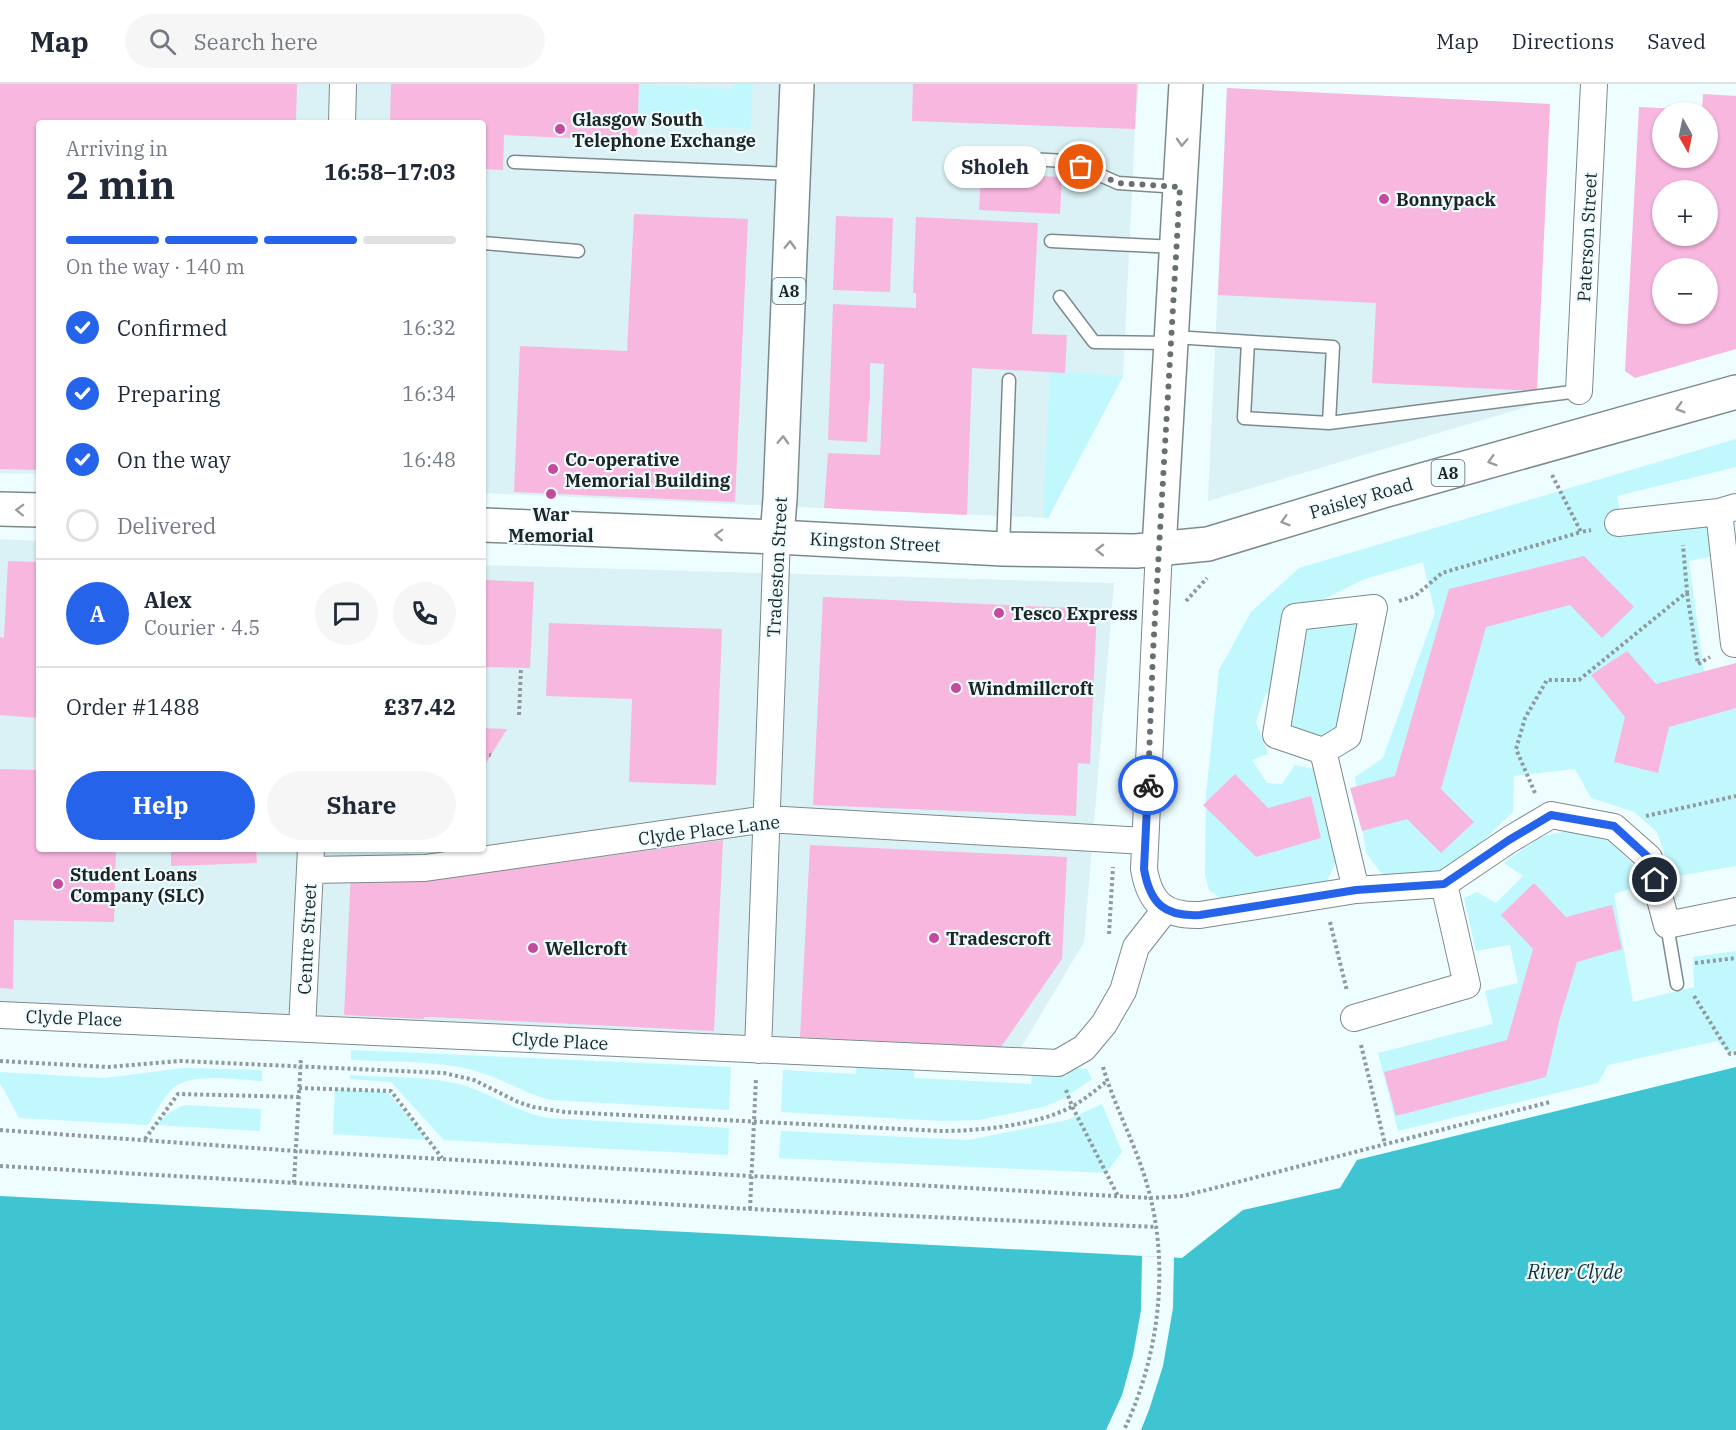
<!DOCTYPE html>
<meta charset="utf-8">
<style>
:root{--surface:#fff;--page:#f6f6f7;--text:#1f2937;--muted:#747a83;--line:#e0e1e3;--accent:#2563eb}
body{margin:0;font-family:"IBM Plex Serif",serif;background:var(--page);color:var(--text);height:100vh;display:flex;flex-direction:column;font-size:22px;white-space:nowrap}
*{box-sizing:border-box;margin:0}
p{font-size:20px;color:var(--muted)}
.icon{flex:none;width:33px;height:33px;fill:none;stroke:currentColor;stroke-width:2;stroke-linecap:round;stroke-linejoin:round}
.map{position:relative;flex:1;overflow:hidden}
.panel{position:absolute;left:36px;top:36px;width:450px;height:732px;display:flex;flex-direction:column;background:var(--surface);border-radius:6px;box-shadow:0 2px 4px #0004}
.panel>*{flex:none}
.needle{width:39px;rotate:171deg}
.controls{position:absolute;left:1652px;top:18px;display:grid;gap:12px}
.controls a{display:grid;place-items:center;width:66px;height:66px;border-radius:50%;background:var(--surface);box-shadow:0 2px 4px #0004;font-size:30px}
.pin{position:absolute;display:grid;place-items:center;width:51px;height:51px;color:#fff;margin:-26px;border:3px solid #fff;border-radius:50%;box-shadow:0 2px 6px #0007}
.courier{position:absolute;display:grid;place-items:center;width:60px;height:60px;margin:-30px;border:4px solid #2563eb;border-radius:50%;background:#fff;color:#222;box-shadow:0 2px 8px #0007}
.bubble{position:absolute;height:42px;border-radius:21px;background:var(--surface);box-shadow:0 2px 4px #0004;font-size:20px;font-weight:700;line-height:42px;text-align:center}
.headline em{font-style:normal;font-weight:700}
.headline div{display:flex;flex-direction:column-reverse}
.headline{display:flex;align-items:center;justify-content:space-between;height:102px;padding:0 30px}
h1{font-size:39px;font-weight:700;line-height:45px}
.bar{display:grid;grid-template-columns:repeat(4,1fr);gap:9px 6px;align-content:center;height:72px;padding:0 30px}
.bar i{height:8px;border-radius:4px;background:var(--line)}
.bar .on{background:var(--accent)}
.bar p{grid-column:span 4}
.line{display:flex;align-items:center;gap:15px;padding:0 30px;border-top:2px solid var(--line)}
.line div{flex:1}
.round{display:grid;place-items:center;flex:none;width:63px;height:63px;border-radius:32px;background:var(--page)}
ol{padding:0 30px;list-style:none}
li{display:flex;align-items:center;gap:18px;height:66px}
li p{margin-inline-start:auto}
li .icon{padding:6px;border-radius:50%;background:var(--accent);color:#fff;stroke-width:4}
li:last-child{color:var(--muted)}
li i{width:33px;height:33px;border:3px solid var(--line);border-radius:50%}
.cta{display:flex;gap:12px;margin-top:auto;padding:12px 30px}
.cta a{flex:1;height:69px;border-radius:36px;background:var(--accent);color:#fff;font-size:24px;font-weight:700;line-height:69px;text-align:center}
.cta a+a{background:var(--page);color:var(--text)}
header{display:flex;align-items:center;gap:36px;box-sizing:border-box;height:84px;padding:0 30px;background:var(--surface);border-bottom:2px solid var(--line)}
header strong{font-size:28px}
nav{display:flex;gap:33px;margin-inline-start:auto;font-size:21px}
.search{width:420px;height:54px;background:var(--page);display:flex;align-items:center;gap:15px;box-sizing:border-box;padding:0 21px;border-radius:33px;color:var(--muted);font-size:22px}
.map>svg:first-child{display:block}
.built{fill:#daf2f5}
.green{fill:#c0f8fe}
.water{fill:#3fc4d1}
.pier{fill:#eefdff}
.building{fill:#f8b7df;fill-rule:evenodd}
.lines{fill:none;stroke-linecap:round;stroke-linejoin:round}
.lane-casing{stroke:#7c8a8c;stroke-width:15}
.street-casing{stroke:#7c8a8c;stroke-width:28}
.secondary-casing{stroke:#7c8a8c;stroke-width:36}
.primary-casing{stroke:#7c8a8c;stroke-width:36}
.path{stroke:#909a9c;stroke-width:4;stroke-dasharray:3 3;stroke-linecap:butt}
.lane{stroke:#fff;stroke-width:12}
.street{stroke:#fff;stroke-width:26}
.secondary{stroke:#fff;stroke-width:33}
.primary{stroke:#fff;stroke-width:33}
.oneway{stroke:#9a9c9d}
.done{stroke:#677071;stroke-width:6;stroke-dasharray:0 10.8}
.route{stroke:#2563eb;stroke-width:8}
.poi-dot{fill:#c34a9d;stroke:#eefdff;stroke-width:2}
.labels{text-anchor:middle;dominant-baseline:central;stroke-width:4.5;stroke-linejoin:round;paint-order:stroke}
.shield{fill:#eefdff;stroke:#5d6566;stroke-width:1.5}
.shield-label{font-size:16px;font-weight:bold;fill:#1f2425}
.poi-label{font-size:18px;font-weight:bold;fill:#1f2425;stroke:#eefdff;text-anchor:start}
.street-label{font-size:18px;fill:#1f2425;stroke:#eefdff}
.water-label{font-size:20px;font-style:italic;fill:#182e31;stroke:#eefdff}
</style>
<header>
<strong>Map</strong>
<div class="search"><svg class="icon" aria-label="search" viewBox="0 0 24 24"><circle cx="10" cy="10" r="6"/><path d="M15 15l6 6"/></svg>Search here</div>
<nav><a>Map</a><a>Directions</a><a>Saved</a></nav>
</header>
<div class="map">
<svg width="1736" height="1346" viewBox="0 0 1736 1346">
<rect width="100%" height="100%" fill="#eefdff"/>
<path class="built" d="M 0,0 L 1139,0 L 1135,45 L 1123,292 L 1048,434 L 483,409 L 483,39 L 39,39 L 39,390 L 0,389 Z
M 1227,4 L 1550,20 L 1536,320 L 1208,417 Z
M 0,455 L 39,457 L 39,765 L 483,765 L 483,481 L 1114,499 L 1084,858 L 1013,977 L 0,938 Z"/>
<path class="green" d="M 639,0 L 730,5 L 735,0 L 753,0 L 751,45 L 638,40 Z
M 1050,287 L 1123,292 L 1048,434 L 1043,433 Z
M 1736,355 L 1736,383 L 1617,412 L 1625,451 L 1712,439 L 1714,472 L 1689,477 L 1704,587 L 1736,582 L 1736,782 L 1672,793 L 1657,748 L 1634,728 L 1591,714 L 1575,685 L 1514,692 L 1513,728 C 1495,744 1455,788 1433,794 C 1416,798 1397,792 1381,789 L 1366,769 L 1355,693 L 1383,674 L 1435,529 L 1423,478 L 1365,495 L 1307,523 L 1383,549 L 1343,667 L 1281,648 L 1290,615 L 1266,609 L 1256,638 L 1268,670 L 1252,676 L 1267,699 L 1282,700 L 1295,681 L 1332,689 L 1342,750 L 1336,778 L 1325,801 L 1226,818 L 1209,806 L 1205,790 L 1206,711 L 1219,586 L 1251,528 L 1299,484 Z
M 1571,746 L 1609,757 L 1636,783 L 1639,802 L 1614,810 L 1633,918 L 1694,903 L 1693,873 L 1736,867 L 1736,966 L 1728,968 L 1717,957 L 1608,981 L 1598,999 L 1398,1047 L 1378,969 L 1493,940 L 1485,907 L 1518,899 L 1510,861 L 1476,867 L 1464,814 L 1477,808 L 1496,819 L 1523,792 L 1504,779 L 1540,753 Z
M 351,966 L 731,983 L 729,1026 L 551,1016 C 523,1009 500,993 472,986 C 434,976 391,978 351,976 Z
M 857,976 L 914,979 L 914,994 L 1031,1000 L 1032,990 L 1067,992 L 1067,983 L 1087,985 L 1092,995 L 1063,1015 L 1043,1023 L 978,1036 L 941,1037 L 781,1028 L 783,986 L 856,990 Z
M 184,984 L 262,986 L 262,997 C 238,996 189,987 171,1006 C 162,1016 155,1029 148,1041 L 19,1034 L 0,999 L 0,988 L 104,994 Z
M 350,991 C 387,994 429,991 466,1002 C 494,1011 518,1029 548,1034 L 729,1044 L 728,1071 L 444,1056 L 391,998 L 350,995 Z
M 335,1005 L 384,1008 L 389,1010 L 428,1056 L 333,1050 Z
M 1102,1020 L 1122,1068 L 1106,1089 L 779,1074 L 781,1047 L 969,1056 L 1067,1036 Z
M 184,1021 L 261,1025 L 260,1047 L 156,1041 L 170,1028 Z"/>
<path class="water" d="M 1736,983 L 1736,1346 L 0,1346 L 0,1112 L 1182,1174 L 1243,1126 L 1340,1104 L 1357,1076 Z"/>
<path class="pier" d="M 1142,1172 L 1174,1173 L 1173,1224 L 1163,1282 L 1149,1326 L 1141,1346 L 1106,1346 L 1122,1311 L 1133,1271 L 1141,1226 Z"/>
<path class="building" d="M 0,0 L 297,0 L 296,39 L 39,39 L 39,386 L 0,385 Z
M 391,0 L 639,0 L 637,57 L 504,51 L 503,86 L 483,85 L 483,39 L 390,39 Z
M 913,0 L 1137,0 L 1135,45 L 912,37 Z
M 1227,4 L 1550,20 L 1537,307 L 1372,299 L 1376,219 L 1218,211 Z
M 1703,10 L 1736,12 L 1736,265 L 1635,294 L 1625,287 L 1639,23 L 1702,26 ZM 1662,28 L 1707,28 L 1707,74 L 1662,74 ZM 1662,106 L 1707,106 L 1707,152 L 1662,152 ZM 1662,184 L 1707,184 L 1707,230 L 1662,230 Z
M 981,89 L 1062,93 L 1060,130 L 979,126 Z
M 634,130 L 748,135 L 735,418 L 514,408 L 520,262 L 627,267 Z
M 836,132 L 893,134 L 890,208 L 833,206 Z
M 916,133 L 1038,139 L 1032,250 L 1067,251 L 1065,289 L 972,284 L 967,431 L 824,424 L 828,369 L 880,371 L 884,280 L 870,279 L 870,316 L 869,318 L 867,358 L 828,356 L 833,220 L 916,224 L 916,209 L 913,209 Z
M 1584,472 L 1634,523 L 1602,554 L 1570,521 L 1486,543 L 1441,705 L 1474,738 L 1441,769 L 1407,735 L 1362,747 L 1350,704 L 1395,692 L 1449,505 Z
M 8,477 L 39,478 L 39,634 L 0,631 L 0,553 L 4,554 Z
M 483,496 L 534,498 L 530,584 L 483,583 Z
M 823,513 L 1097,525 L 1090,680 L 1078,679 L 1076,732 L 813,721 Z
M 549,539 L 722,545 L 716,701 L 629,698 L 632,615 L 546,612 Z
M 1627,567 L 1656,600 L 1736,579 L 1736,624 L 1669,643 L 1658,689 L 1614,678 L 1625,633 L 1591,591 Z
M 483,644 L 507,645 L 483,684 Z
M 0,685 L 39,686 L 39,765 L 116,765 L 114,838 L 14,836 L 13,905 L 0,904 Z
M 1235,690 L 1268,724 L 1311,712 L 1321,754 L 1256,773 L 1203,721 Z
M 723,756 L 714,947 L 430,933 L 424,933 L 424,935 L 344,931 L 351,789 L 428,793 L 428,797 Z
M 810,761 L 1067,773 L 1062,875 L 1001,963 L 800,953 Z
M 171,765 L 256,765 L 257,779 L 171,782 Z
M 1534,799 L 1566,833 L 1612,821 L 1622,865 L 1577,878 L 1560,934 L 1546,993 L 1396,1032 L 1384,988 L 1507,956 L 1533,865 L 1501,831 Z"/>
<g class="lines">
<g class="lane-casing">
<path id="lane" d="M 1003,74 L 1068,77 L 1118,99 L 1179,103
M 514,78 L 792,90
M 1051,157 L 1176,163
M 483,159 L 578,167
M 1060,213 L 1094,258 L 1169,259
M 1174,253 L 1333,263 L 1329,339 L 1244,334 L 1248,258
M 1329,339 L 1579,307
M 1003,465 L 1009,296
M 1667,841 L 1677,900"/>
</g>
<g class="street-casing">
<path id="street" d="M 342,39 L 343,0
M 1579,307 L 1594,0
M 1719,428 L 1734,560
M 1618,439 L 1719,428 L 1736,423
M 1159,465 L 1144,785 C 1150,820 1165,832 1200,831 L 1356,806 L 1444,800 L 1509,756 L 1551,731 L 1614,743 L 1649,774 L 1667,841 L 1736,827
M 1323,667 L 1348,652 L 1374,524 L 1295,533 L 1276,651 L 1323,667 L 1356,806
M 310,786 L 425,784 L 766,735 L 1145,757
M 0,931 L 1058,979 L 1084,964 L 1104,940 L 1123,907 L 1136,863 L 1165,826
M 1354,934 L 1467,901 L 1444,800
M 302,944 L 311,765
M 758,966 L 777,453"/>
</g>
<g class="secondary-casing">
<path id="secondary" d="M 1159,465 L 1186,0"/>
</g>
<g class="primary-casing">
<path id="primary" d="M 0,425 L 39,426
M 483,441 L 777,453 L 1003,465 L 1136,467 L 1208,460 L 1383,407 L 1736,308
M 777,453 L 780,415 L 797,0"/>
</g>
<path class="path" d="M 1552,391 L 1581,448 L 1591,446
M 1687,509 L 1698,580 L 1710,573
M 1186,517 L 1207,494
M 1399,517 L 1415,512 L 1442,489 L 1581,448
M 519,631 L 521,584
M 483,670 L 491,671
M 1535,709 L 1516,665 L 1525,634 L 1547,596 L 1579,596 L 1687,508 L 1683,461
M 1646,732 L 1736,712
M 1330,838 L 1347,907
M 1109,850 L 1113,783
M 1695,879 L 1736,874
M 1694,912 L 1730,970 L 1736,969
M 1361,961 L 1385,1060
M 0,977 L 108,983 L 181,977 L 444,989 L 474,996 L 518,1018 L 533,1023 L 565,1028 L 941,1047 C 980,1047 1039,1041 1073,1022 C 1085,1015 1096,1006 1107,997
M 1103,983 C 1115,1024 1137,1063 1148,1104 C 1170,1182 1159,1273 1124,1346
M 299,1004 L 391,1007 L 442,1074
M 1066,1006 L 1072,1022 L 1118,1112
M 0,1046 L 296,1067 L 1151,1114 L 1183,1112 L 1550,1018
M 145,1055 L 178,1010 L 299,1013
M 0,1082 L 750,1125 L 1157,1143
M 294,1099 L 301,973
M 750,1125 L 756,994"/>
<use href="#lane" class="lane"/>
<use href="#street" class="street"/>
<use href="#secondary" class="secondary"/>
<use href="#primary" class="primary"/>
</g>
<defs><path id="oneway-chevron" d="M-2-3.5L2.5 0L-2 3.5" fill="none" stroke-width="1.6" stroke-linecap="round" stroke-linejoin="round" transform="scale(1.5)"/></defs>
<g class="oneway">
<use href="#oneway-chevron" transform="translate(1182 58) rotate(93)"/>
<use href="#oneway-chevron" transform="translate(790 161) rotate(-88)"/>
<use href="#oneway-chevron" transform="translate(1680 324) rotate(164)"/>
<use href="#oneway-chevron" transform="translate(783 356) rotate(-88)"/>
<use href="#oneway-chevron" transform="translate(1492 377) rotate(164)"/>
<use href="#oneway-chevron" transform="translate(20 426) rotate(-178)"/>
<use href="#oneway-chevron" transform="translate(1285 437) rotate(163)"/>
<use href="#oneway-chevron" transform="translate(719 451) rotate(-178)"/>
<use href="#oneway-chevron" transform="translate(1100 466) rotate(-179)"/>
</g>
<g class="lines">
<path class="done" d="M 1081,83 L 1118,99 L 1180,103 L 1153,568 L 1148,701"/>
<path class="route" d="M 1148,701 L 1144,785 C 1150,820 1165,833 1200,831 L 1356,806 L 1444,800 L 1509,756 L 1551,731 L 1614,742 L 1649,774 L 1655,796"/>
</g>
<g class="poi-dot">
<circle cx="560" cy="45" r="6"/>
<circle cx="1384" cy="115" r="6"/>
<circle cx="553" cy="385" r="6"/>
<circle cx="551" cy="410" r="6"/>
<circle cx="999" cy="529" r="6"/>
<circle cx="956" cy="604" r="6"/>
<circle cx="58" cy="800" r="6"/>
<circle cx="934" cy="854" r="6"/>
<circle cx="533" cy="864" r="6"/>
</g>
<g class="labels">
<g class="shield">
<rect x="772.5" y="194" width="33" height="26" rx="4.5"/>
<rect x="1431.5" y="376" width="33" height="26" rx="4.5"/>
</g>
<g class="shield-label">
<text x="789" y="207">A8</text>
<text x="1448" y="389">A8</text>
</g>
<g class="poi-label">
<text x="572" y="35">Glasgow South<tspan x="572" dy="21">Telephone Exchange</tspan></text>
<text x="1396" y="115">Bonnypack</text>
<text x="565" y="375">Co-operative<tspan x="565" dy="21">Memorial Building</tspan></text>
<text x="551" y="430" text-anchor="middle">War<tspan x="551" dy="21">Memorial</tspan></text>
<text x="1011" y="529">Tesco Express</text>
<text x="968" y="604">Windmillcroft</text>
<text x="70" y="790">Student Loans<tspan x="70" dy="21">Company (SLC)</tspan></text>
<text x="946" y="854">Tradescroft</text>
<text x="545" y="864">Wellcroft</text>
</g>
<g class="street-label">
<text transform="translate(1587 153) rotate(-87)">Paterson Street</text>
<text transform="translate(1361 414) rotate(-16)">Paisley Road</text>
<text transform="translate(875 458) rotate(3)">Kingston Street</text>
<text transform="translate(777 483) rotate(-87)">Tradeston Street</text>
<text transform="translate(709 746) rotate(-7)">Clyde Place Lane</text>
<text transform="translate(307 855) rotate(-87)">Centre Street</text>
<text transform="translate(74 934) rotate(2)">Clyde Place</text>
<text transform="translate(560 957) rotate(3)">Clyde Place</text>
</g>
<g class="water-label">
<text x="1575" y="1187">River Clyde</text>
</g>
</g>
</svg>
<div class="controls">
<a><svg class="needle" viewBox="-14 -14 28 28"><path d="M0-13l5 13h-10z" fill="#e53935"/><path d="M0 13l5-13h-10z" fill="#747a83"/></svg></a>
<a>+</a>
<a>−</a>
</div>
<div class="pin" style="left:1081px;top:83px;background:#ea580c"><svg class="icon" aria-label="bag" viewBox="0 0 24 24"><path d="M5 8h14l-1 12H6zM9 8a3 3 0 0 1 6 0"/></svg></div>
<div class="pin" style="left:1655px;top:796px;background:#1f2937"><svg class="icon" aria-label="home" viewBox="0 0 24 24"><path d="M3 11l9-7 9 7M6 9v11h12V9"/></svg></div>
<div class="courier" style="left:1148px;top:701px"><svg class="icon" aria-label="bike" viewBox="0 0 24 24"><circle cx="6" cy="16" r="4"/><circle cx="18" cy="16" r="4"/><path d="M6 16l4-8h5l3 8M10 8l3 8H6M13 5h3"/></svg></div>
<div class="bubble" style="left:944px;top:62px;width:102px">Sholeh</div>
<section class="panel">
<div class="headline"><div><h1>2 min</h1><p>Arriving in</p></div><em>16:58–17:03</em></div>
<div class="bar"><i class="on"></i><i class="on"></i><i class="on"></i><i></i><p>On the way · 140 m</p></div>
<ol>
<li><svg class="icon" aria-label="check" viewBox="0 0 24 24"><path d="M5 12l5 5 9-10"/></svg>Confirmed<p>16:32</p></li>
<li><svg class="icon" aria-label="check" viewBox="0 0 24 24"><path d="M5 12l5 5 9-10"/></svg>Preparing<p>16:34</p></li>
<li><svg class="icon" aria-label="check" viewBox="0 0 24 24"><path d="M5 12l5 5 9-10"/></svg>On the way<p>16:48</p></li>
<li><i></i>Delivered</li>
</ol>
<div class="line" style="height:108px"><b class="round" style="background:var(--accent);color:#fff">A</b><div><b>Alex</b><p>Courier · 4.5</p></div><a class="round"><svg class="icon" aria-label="chat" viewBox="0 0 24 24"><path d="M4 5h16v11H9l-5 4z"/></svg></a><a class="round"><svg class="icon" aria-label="phone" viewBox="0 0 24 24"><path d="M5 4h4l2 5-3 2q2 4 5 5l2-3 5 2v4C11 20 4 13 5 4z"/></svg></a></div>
<div class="line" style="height:78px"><div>Order #1488</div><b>£37.42</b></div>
<div class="cta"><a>Help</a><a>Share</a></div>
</section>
</div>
